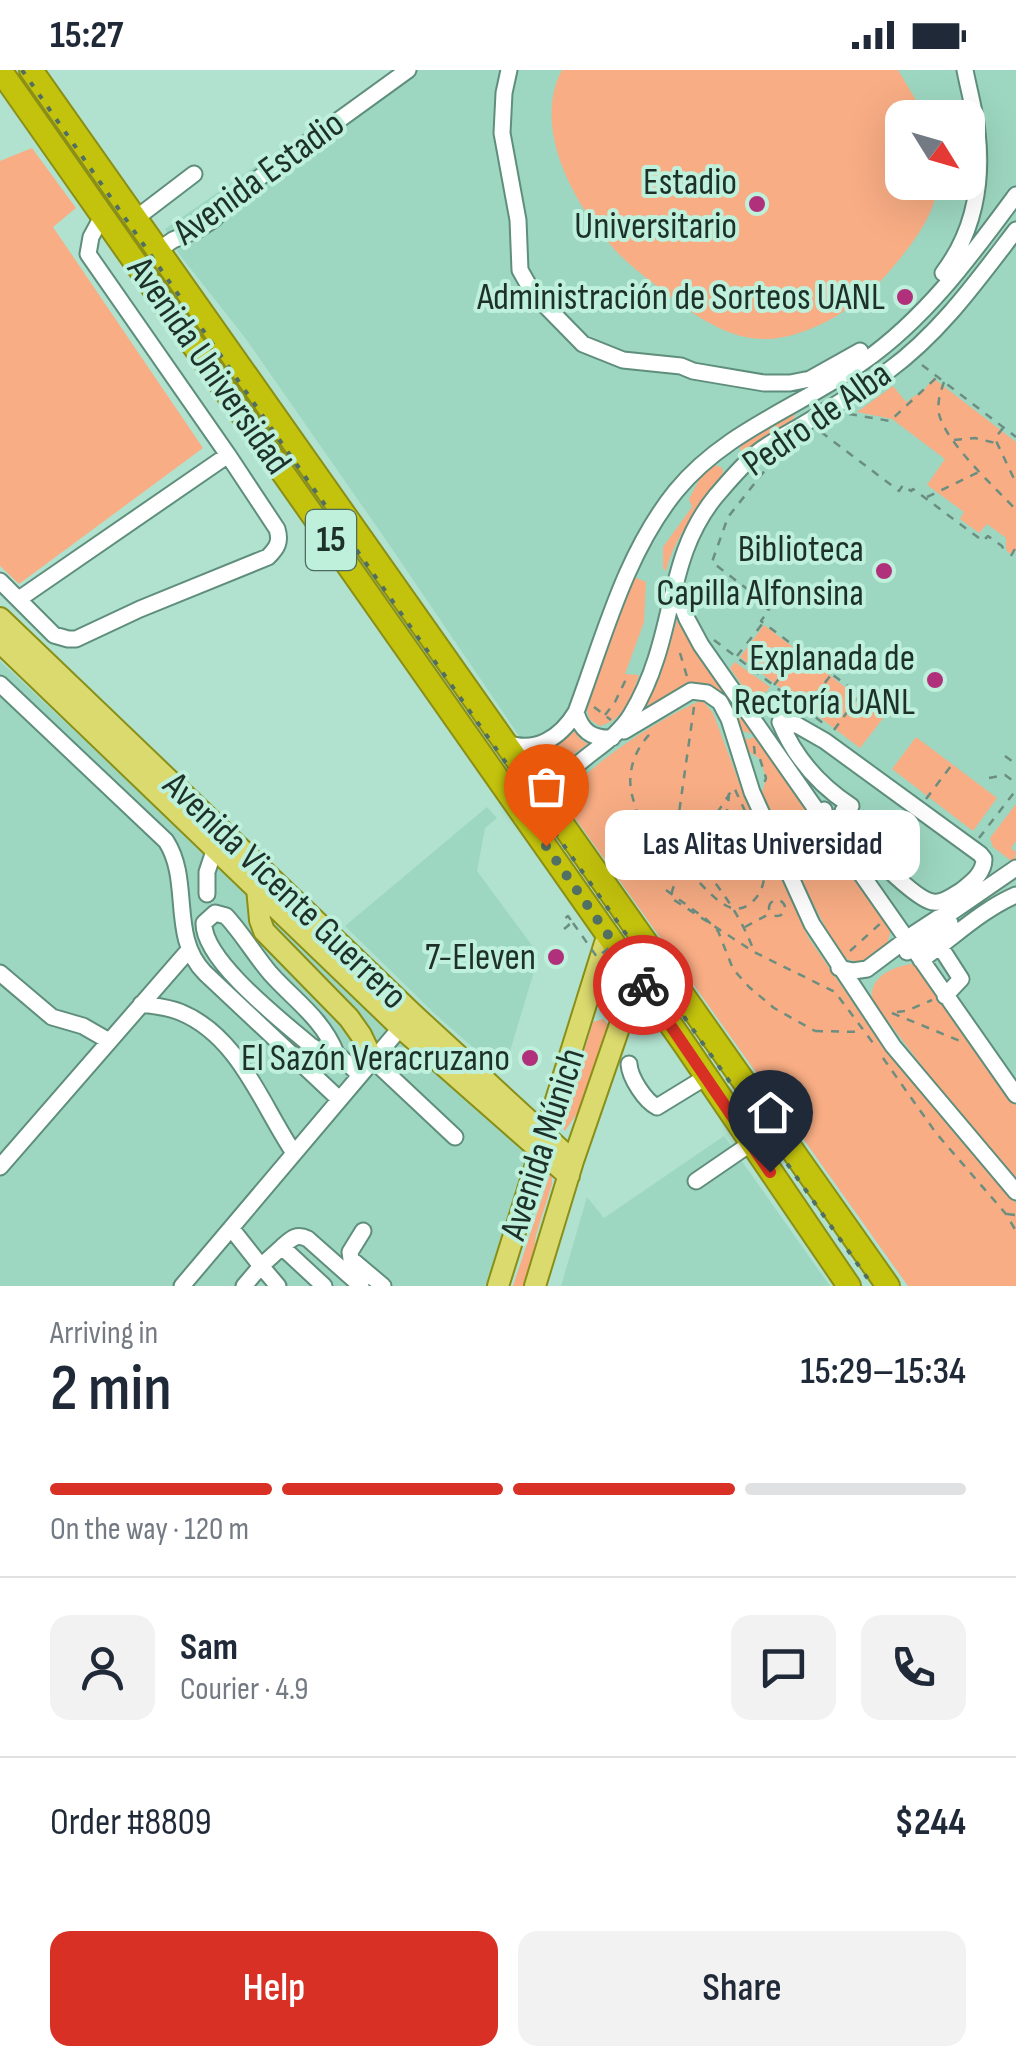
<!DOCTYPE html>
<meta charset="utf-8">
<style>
:root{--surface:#fff;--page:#f2f2f3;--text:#1f2937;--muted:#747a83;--line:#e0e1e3;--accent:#d93025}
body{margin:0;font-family:"Sofia Sans Condensed",sans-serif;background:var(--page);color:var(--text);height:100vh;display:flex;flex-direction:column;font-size:38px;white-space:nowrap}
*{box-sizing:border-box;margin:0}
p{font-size:32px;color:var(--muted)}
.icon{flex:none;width:55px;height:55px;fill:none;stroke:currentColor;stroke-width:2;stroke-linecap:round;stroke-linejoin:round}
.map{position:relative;height:1216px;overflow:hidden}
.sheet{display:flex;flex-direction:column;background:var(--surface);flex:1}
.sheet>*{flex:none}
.needle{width:65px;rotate:127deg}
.buttons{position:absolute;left:885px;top:30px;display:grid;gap:20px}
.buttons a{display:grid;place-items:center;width:100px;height:100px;border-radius:20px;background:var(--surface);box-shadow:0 10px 40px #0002;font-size:50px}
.pin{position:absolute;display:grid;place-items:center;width:85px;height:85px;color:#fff;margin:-102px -42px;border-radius:50% 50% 50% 0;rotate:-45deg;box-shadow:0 0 10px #0007}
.pin .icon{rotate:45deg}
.courier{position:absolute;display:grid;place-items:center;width:100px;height:100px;margin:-50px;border:8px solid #d93025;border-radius:50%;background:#fff;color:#222;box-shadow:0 2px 12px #0007}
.bubble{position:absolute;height:70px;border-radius:20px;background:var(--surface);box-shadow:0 10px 40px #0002;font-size:32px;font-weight:600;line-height:70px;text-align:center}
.headline em{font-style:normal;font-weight:600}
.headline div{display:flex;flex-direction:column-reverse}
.headline{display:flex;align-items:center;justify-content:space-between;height:170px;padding:0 50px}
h1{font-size:65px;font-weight:600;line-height:75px}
.bar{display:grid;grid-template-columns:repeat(4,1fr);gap:15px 10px;align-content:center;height:120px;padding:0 50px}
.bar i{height:12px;border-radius:8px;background:var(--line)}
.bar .current{background:var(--accent)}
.bar p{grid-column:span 4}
.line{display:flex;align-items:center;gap:25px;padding:0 50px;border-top:2px solid var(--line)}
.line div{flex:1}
.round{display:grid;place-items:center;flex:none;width:105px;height:105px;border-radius:20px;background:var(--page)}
.button{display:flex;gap:20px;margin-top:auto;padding:20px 50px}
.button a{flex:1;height:115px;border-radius:20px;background:var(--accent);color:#fff;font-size:40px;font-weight:600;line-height:115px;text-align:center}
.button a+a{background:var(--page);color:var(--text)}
.status{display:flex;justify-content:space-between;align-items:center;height:70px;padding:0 50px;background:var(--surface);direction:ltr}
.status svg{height:28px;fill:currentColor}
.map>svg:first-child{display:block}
.built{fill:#9dd7c1;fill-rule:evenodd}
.green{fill:#f8ad84}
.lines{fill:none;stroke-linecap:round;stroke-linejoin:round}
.minor-casing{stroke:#5f8e7c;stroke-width:19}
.major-casing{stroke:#898f17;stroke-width:24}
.highway-casing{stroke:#898f17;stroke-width:26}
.path{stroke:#6b8e80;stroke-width:2.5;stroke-dasharray:8 8;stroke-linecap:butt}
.minor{stroke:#fff;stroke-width:15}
.major{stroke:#dbda6e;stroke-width:20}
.highway{stroke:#c3c20d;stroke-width:22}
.rail{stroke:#506e62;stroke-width:4;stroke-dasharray:5 10;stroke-linecap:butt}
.path-bridge{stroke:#6b8e80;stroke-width:2.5;stroke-dasharray:8 8;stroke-linecap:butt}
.done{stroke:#516f63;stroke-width:10;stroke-dasharray:0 18}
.route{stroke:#d93025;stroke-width:12}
.poi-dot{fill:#b1307b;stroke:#bef0dc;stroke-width:4}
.labels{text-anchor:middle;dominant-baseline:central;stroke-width:8;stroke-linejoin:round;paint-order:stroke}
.shield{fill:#bef0dc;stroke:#4d6a5f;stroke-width:2.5}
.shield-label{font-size:35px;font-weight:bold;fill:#1d3129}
.street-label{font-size:38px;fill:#1d3129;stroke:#bef0dc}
.poi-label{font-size:38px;fill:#1d3129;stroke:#bef0dc;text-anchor:end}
</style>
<div class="status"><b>15:27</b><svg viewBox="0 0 49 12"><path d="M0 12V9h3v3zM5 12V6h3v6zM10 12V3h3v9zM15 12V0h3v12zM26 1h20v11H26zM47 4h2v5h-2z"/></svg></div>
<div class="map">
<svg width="1016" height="1216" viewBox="0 0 1016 1216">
<rect width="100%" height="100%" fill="#b1e2cf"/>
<path class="built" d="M 394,0 L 1016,0 L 1016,1216 L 908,1216 L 568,738 L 386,470 L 246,269 L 179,184 L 165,159 ZM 902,48 L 968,48 L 968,112 L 902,112 Z
M 0,591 L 531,1089 L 492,1216 L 0,1216 Z
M 487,737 L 497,748 L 485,758 L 477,801 L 539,885 L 503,1004 L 435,944 L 345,856 Z
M 724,1066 L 830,1216 L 561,1216 L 587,1127 L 604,1148 Z"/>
<path class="green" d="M 562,0 L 898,0 L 926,47 L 902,48 L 902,112 L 938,113 C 935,148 909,178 887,204 C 859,236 813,266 769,269 C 731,271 695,246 667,224 C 649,210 630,196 615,180 C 575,136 531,59 562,0 Z
M 32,78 L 76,138 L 53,157 L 203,378 L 19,514 L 0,496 L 0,91 Z
M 933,308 L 1016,372 L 1016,480 L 1012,485 L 1006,480 L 1006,468 L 987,454 L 979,463 L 960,449 L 964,442 L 927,415 L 945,389 L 892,349 L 857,342 L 893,316 L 906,332 L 925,319 Z
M 798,338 L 793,350 L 747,383 L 741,382 L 740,379 L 741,373 Z
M 714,395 L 721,397 L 723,400 L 722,407 C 701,436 674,466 666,501 L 663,498 L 663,477 L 692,437 L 689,429 L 701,406 Z
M 634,507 L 646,512 L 644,552 L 625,604 L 639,605 C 632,628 625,649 600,656 L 590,650 L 587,641 L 589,633 L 621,540 Z
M 678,547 L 756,661 L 752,664 L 740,660 L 708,616 L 694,614 L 685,615 L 642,642 L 660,606 Z
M 764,555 L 884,647 L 860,678 L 740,587 Z
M 735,592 L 770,617 L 756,635 L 730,598 Z
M 702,630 L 713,643 L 746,731 L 808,867 L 875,965 L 967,1078 L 1016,1133 L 1016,1216 L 908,1216 L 568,738 L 568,724 C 590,693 666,645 702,630 Z
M 575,661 L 580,669 L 588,674 L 561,693 L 550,693 L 547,690 L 547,681 Z
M 759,665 L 814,744 L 786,778 L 784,777 L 762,723 L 766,708 L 760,689 L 745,679 L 741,668 L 749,669 Z
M 916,667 L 997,728 L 973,761 L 892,699 Z
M 1016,734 L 1016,771 L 1011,778 L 1016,782 L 1014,793 L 993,777 L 990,768 Z
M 814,758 L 824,761 L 891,860 L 886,878 L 862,894 L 847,889 L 837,880 L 795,798 L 802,768 Z
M 910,894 L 919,895 L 1016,1036 L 1016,1108 L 956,1041 L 872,930 C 869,907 891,898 910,894 Z
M 603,949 L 609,955 L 589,1026 L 565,1061 L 562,1056 L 593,952 Z
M 552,1098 L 552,1114 L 536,1165 L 530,1216 L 513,1216 Z"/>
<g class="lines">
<g class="minor-casing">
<path id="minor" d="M 509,0 L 504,23 L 502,63 L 518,150 L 520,200 L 533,223 L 583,274 L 623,290 L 681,296 L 693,301 L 764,313 L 790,313 L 810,309 L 860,281
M 103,145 L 91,167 L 88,184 L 228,385
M 135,149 L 194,104
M 157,181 L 173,170 L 199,159 L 214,149 L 241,121 L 408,0
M 943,203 C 974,162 983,112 977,62 C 975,41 969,21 965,0
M 0,511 L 54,565 L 68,569 L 76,569 L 140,539 L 268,487 C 277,478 281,472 277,459 L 228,385 L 19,529
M 674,515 L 687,549 L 701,575 L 1016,1025
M 0,614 L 166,771 C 192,811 169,867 205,903 L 339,1029
M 576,642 C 581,661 592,669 612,668
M 780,652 L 797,655 L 825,671 L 980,784 L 984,789 C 984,803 972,812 962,820 C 954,825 942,834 933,832 C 914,830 857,768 843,753 L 843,741 L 851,736 C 819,715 795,688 780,652 Z
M 624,661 L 691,621 L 707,623 L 720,632 L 729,649 L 752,722 L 812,854 L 893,976 L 1016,1122
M 505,672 C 535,685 561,667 576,642 C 604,567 625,484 676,421 C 726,360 800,337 863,292 C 926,248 971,186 1016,125
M 557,741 L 553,727 C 567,690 611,678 631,645 C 641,628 650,608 656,589 C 675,531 675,476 716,426 C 729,411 743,394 758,382 C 772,371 789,363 804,354 C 832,337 861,320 888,301 C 940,263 977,211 1016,160
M 789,799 C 790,772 803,756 824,740
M 207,824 L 207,802 L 215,778
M 941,878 L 961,909 L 945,926
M 907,882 L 950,853
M 921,890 C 952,869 981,840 1016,825
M 839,898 L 853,901 L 867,899 L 915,863 L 938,848 L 949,844 L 1016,798
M 0,903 L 52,947 L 83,956 L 109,971
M 141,934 C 154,936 168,937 180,942 C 239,966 261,1034 294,1083
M 336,983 C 323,949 293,929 270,903 C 254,884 242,863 226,846 L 215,843 L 204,853 C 203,890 282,951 310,975 L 318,980 L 336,983 L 360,1005
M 373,990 L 455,1067
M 629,994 C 630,1008 645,1031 657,1037 L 706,1007
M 0,1097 L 188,881
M 696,1111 L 750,1074
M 231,1158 L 261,1196 L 244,1216
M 363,1161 L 350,1182 L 351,1189 L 383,1216
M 282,1177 C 291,1169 296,1163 308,1169 L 361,1216
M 182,1216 L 407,950
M 278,1216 L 261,1196 L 282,1177 L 324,1216"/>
</g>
<g class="major-casing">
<path id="major" d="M 0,548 L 413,944 L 573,1091
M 0,572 L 401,958 L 569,1106
M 257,818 L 260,850 L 264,861 L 349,948 L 361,965 L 373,990
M 498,1216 L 605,873
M 535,1216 L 573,1091 L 621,952 L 630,938 L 646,930"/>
</g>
<g class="highway-casing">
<path id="highway" d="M 0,0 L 685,975 L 849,1216
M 31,0 L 888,1216"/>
</g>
<path class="path" d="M 922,295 L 1016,367
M 944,312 C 940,323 937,333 939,344 C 946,373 995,417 1016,440
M 849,344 L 890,351 L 936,308
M 1003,358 L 996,367 L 997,373 L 1016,413
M 821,362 L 899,421 L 903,415 L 911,421 L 913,419 L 983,471 L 988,466 L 1002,476 L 1006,485
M 954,370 L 975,368 L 995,373
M 774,389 L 728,447 L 712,492 L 751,522 L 749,525 L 769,540 L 761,551 L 865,629
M 927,427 L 979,402
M 1011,486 L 1016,477
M 714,570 L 823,653
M 680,583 L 688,610
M 737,586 L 763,553
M 774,615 L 800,582
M 594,637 L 611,650
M 694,637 L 676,764 C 704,798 738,837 753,879
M 805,638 L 831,605
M 605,645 L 615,632 L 628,605
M 834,660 L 859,626
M 754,676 L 755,686 L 760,689 L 766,708 L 764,714
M 1005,686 L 1016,694
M 989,708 L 1005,705 L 1016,713
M 729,723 C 728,747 721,766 704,783 C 689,798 673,806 671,828 L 754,882 L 835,922 L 876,977
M 926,729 L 954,692
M 979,768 L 1016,720
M 691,783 L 734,717
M 631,793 C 624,772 636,773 638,756 C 640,746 634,734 632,725 C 626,701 636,676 654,660
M769 838a8 8 0 1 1 16 0a8 8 0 1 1-16 0Z
M 745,857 L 769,844
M 564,859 L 569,855 L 564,849 L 568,846 L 573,853
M 850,881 L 881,853
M 897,942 L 906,941 L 932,930
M 892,943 L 960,971
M 815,961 L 863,962
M 883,988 L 936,1063 L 1006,1144 L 1016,1161
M 1007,1144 L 1016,1145"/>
<use href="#minor" class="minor"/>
<use href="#major" class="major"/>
<use href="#highway" class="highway"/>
<path class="rail" d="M 22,0 L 290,385 L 873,1216"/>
<path class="path-bridge" d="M 660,789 C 687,789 700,819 722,833 C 731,840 742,841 751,833 C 784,805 747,749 734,717
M 666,820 L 706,849 L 718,861 L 733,899 L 749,917 L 774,938 L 815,961
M 573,853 L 597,887 L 609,878"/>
</g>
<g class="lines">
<path class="done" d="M 546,776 L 643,915"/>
<path class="route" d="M 643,915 L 770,1102"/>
</g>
<g class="poi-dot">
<circle cx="757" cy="134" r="10"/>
<circle cx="905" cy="227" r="10"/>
<circle cx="884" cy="501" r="10"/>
<circle cx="935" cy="610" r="10"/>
<circle cx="556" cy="887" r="10"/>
<circle cx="530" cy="988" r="10"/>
</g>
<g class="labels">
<rect class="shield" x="306" y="440" width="50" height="60" rx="8"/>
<g class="shield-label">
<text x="331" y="470">15</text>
</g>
<g class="street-label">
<text transform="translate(259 108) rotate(-36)">Avenida Estadio</text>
<text transform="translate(209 296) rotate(55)">Avenida Universidad</text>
<text transform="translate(817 349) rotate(-35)">Pedro de Alba</text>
<text transform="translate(285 821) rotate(44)">Avenida Vicente Guerrero</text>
<text transform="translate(543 1074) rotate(-72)">Avenida Múnich</text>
</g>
<g class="poi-label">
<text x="737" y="112">Estadio<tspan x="737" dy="44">Universitario</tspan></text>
<text x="885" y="227">Administración de Sorteos UANL</text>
<text x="864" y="479">Biblioteca<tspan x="864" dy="44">Capilla Alfonsina</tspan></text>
<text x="915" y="588">Explanada de<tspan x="915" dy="44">Rectoría UANL</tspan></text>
<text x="536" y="887">7-Eleven</text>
<text x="510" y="988">El Sazón Veracruzano</text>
</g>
</g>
</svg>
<div class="buttons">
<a><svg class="needle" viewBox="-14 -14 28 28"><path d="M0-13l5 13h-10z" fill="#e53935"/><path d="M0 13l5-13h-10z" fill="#747a83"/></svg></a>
</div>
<div class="pin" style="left:546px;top:776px;background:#ea580c"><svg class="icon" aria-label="bag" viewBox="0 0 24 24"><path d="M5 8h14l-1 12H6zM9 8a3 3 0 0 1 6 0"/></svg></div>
<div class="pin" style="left:770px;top:1102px;background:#1f2937"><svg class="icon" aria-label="home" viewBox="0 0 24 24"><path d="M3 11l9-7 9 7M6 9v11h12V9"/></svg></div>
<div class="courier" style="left:643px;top:915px"><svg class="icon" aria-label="bike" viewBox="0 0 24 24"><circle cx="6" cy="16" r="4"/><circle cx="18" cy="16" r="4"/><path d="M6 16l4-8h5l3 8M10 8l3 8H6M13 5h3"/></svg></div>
<div class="bubble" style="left:605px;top:740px;width:315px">Las Alitas Universidad</div>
</div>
<section class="sheet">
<div class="headline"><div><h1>2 min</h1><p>Arriving in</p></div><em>15:29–15:34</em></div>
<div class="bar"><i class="current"></i><i class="current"></i><i class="current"></i><i></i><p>On the way · 120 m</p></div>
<div class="line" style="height:180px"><a class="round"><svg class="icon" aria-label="person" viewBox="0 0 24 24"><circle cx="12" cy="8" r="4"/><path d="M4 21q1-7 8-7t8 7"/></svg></a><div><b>Sam</b><p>Courier · 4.9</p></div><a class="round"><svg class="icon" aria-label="chat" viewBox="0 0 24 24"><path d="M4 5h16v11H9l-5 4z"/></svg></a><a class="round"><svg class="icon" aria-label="phone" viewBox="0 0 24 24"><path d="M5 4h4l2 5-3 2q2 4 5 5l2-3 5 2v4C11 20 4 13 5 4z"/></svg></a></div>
<div class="line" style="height:130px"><div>Order #8809</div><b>$244</b></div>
<div class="button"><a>Help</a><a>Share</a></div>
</section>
